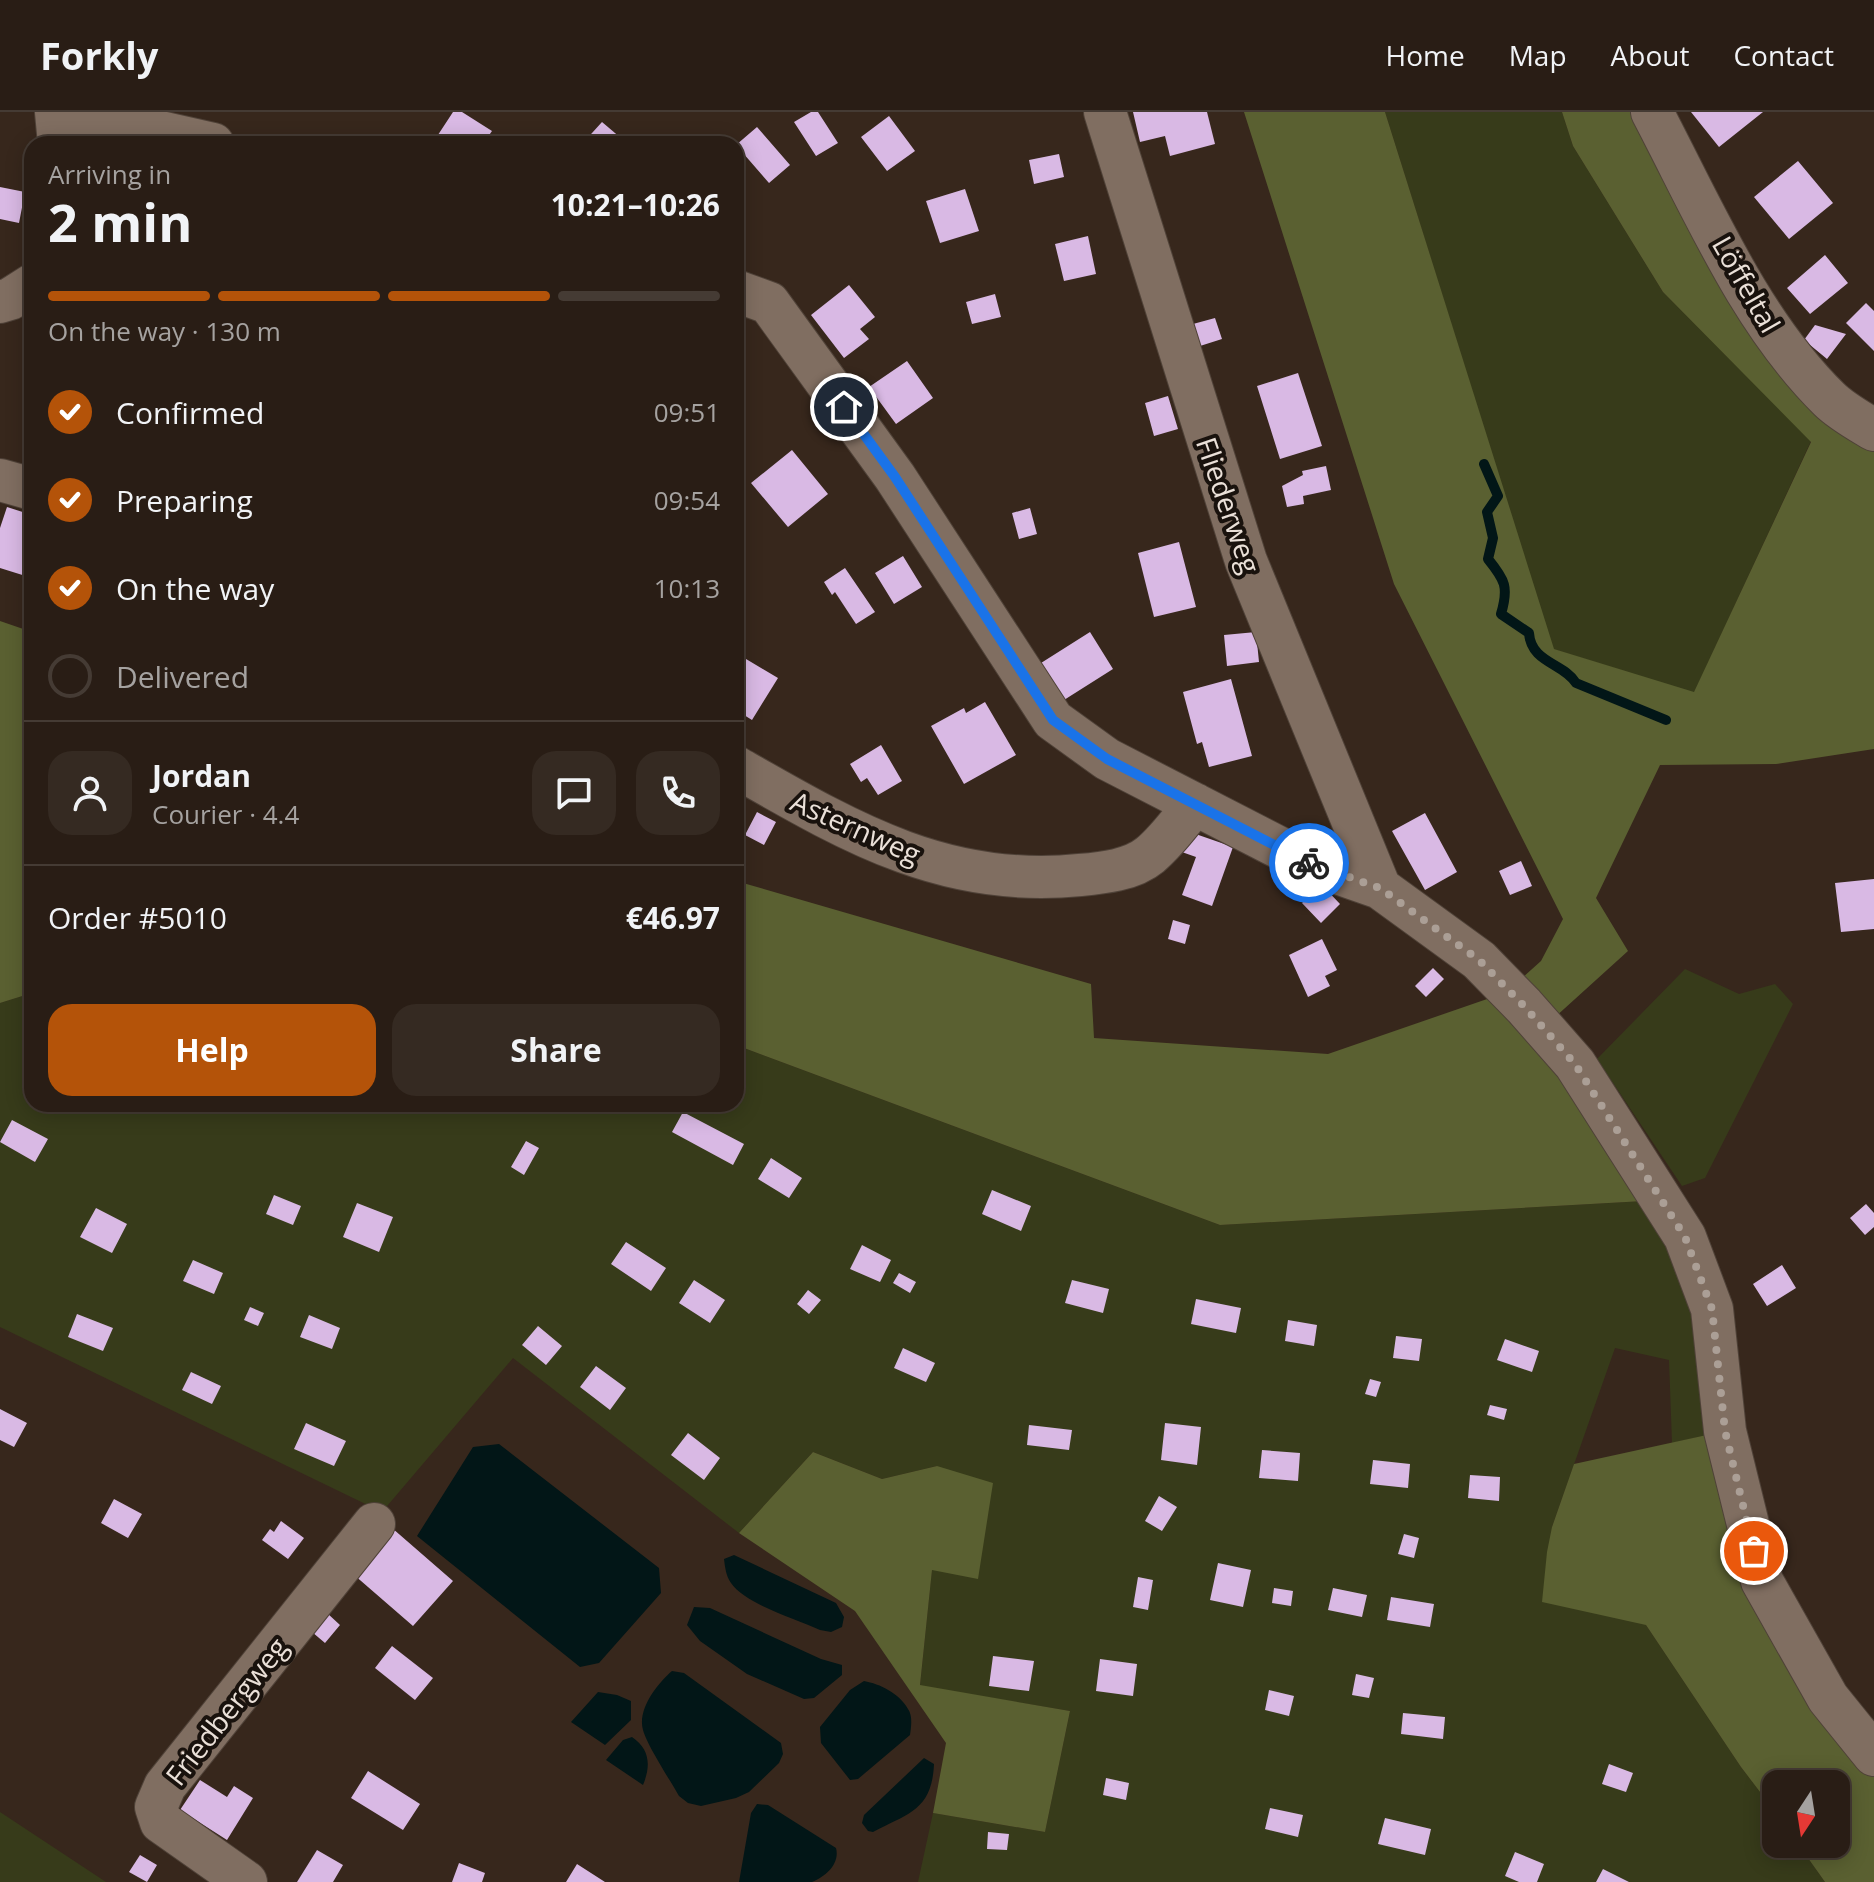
<!DOCTYPE html>
<meta charset="utf-8">
<style>
:root{--surface:#291d15;--page:#352a22;--text:#f1f3f6;--muted:#a5a2a0;--line:#453b34;--accent:#b45309}
body{margin:0;font-family:"Open Sans",sans-serif;background:var(--page);color:var(--text);height:100vh;display:flex;flex-direction:column;font-size:30px;white-space:nowrap}
*{box-sizing:border-box;margin:0}
p{font-size:26px;color:var(--muted)}
.icon{flex:none;width:44px;height:44px;fill:none;stroke:currentColor;stroke-width:2;stroke-linecap:round;stroke-linejoin:round}
.map{position:relative;flex:1;overflow:hidden}
.drawer{position:absolute;left:24px;top:24px;width:720px;height:976px;display:flex;flex-direction:column;background:var(--surface);border-radius:24px;box-shadow:0 4px 20px #0003,0 0 0 2px var(--line)}
.drawer>*{flex:none}
.needle{width:52px;rotate:192deg}
.fabs{position:absolute;left:1762px;top:1658px;display:grid;gap:16px}
.fabs a{display:grid;place-items:center;width:88px;height:88px;border-radius:16px;background:var(--surface);box-shadow:0 4px 20px #0003,0 0 0 2px var(--line);font-size:40px}
.pin{position:absolute;display:grid;place-items:center;width:68px;height:68px;color:#fff;margin:-34px;border:4px solid #fff;border-radius:50%;box-shadow:0 2px 8px #0007}
.courier{position:absolute;display:grid;place-items:center;width:80px;height:80px;margin:-40px;border:6px solid #1a73e8;border-radius:50%;background:#fff;color:#222;box-shadow:0 2px 10px #0007}
.overview em{font-style:normal;font-weight:700}
.overview div{display:flex;flex-direction:column-reverse}
.overview{display:flex;align-items:center;justify-content:space-between;height:136px;padding:0 24px}
h1{font-size:52px;font-weight:700;line-height:60px}
.bar{display:grid;grid-template-columns:repeat(4,1fr);gap:12px 8px;align-content:center;height:96px;padding:0 24px}
.bar i{height:10px;border-radius:6px;background:var(--line)}
.bar .selected{background:var(--accent)}
.bar p{grid-column:span 4}
.line{display:flex;align-items:center;gap:20px;padding:0 24px;border-top:2px solid var(--line)}
.line div{flex:1}
.round{display:grid;place-items:center;flex:none;width:84px;height:84px;border-radius:24px;background:var(--page)}
ol{padding:0 24px;list-style:none}
li{display:flex;align-items:center;gap:24px;height:88px}
li p{margin-inline-start:auto}
li .icon{padding:8px;border-radius:50%;background:var(--accent);color:#fff;stroke-width:4}
li:last-child{color:var(--muted)}
li i{width:44px;height:44px;border:4px solid var(--line);border-radius:50%}
.button{display:flex;gap:16px;margin-top:auto;padding:16px 24px}
.button a{flex:1;height:92px;border-radius:24px;background:var(--accent);color:#fff;font-size:32px;font-weight:700;line-height:92px;text-align:center}
.button a+a{background:var(--page);color:var(--text)}
header{display:flex;align-items:center;gap:48px;box-sizing:border-box;height:112px;padding:0 40px;background:var(--surface);border-bottom:2px solid var(--line)}
header strong{font-size:38px}
nav{display:flex;gap:44px;margin-inline-start:auto;font-size:28px}
.map>svg:first-child{display:block}
.green{fill:#373b1a}
.forest{fill:#5a6031}
.water{fill:#021617}
.lines{fill:none;stroke-linecap:round;stroke-linejoin:round}
.stream{stroke:#021617;stroke-width:10}
.building{fill:#d9b9e4}
.minor-casing{stroke:#4f4238;stroke-width:44}
.minor{stroke:#806e61;stroke-width:42}
.done{stroke:#ab9f96;stroke-width:8;stroke-dasharray:0 14.4}
.route{stroke:#1a73e8;stroke-width:10}
.labels{text-anchor:middle;dominant-baseline:central;stroke-width:8;stroke-linejoin:round;paint-order:stroke}
.street-label{font-size:28px;fill:#eae0d8;stroke:#19120d}
</style>
<header>
<strong>Forkly</strong>
<nav><a>Home</a><a>Map</a><a>About</a><a>Contact</a></nav>
</header>
<div class="map">
<svg width="1874" height="1770" viewBox="0 0 1874 1770">
<rect width="100%" height="100%" fill="#37271c"/>
<path class="green" d="M 1385,0 L 1562,0 L 1573,34 L 1663,180 L 1811,329 L 1694,581 L 1553,537 Z
M 1685,857 L 1739,882 L 1775,872 L 1793,892 L 1705,1066 L 1682,1074 L 1597,947 Z
M 32,881 L 32,992 L 736,992 L 736,933 L 1220,1113 L 1662,1088 L 1725,1319 L 1672,1331 L 1669,1248 L 1615,1236 L 1552,1415 L 1646,1513 L 1741,1655 L 1776,1701 L 1776,1732 L 1798,1732 L 1825,1770 L 918,1770 L 933,1701 L 1045,1720 L 1070,1599 L 920,1574 L 932,1457 L 937,1354 L 882,1367 L 813,1340 L 739,1421 L 513,1246 L 382,1400 L 0,1215 L 0,891 Z
M 0,1700 L 106,1770 L 0,1770 Z"/>
<path class="forest" d="M 1244,0 L 1385,0 L 1554,537 L 1694,580 L 1811,330 L 1663,180 L 1573,34 L 1562,0 L 1652,0 L 1759,201 L 1874,318 L 1874,637 L 1776,652 L 1660,653 L 1596,786 L 1628,839 L 1543,916 L 1662,1088 L 1220,1113 L 736,933 L 736,769 L 1091,872 L 1094,926 L 1328,942 L 1490,886 L 1522,866 L 1541,849 L 1563,807 L 1394,472 Z
M 0,509 L 32,520 L 32,881 L 0,891 Z
M 1725,1319 L 1762,1469 L 1874,1643 L 1874,1770 L 1825,1770 L 1798,1732 L 1836,1732 L 1836,1672 L 1776,1672 L 1776,1701 L 1741,1655 L 1646,1513 L 1542,1490 L 1547,1440 L 1552,1415 L 1574,1352 Z
M 813,1340 L 882,1367 L 937,1354 L 993,1371 L 978,1467 L 932,1458 L 920,1573 L 1070,1599 L 1045,1720 L 933,1701 L 946,1631 L 855,1499 L 739,1421 Z"/>
<path class="water" d="M 499,1332 L 659,1456 L 661,1481 L 599,1551 L 580,1555 L 417,1424 L 473,1335 Z
M 734,1443 L 836,1491 L 844,1505 L 842,1515 L 831,1520 L 820,1518 C 796,1507 745,1492 731,1471 C 726,1464 725,1455 724,1447 Z
M 694,1495 L 710,1496 L 821,1547 L 842,1553 L 842,1563 L 814,1586 L 804,1587 L 747,1562 L 700,1529 L 687,1513 Z
M 672,1559 L 684,1561 L 781,1631 L 783,1642 L 779,1651 L 749,1680 L 736,1686 L 701,1694 L 688,1691 L 679,1684 C 670,1668 647,1633 643,1618 C 637,1597 658,1571 672,1559 Z
M 864,1569 C 880,1572 899,1581 908,1597 C 913,1604 911,1615 910,1623 L 858,1667 L 850,1668 L 821,1631 L 820,1615 L 850,1578 Z
M 598,1580 L 617,1583 L 631,1589 L 631,1608 L 605,1633 L 571,1610 Z
M 632,1625 C 650,1637 651,1654 643,1673 L 606,1648 L 623,1628 Z
M 924,1646 L 934,1652 C 932,1698 909,1701 873,1720 L 868,1719 L 862,1711 L 864,1703 Z
M 757,1692 L 768,1693 L 836,1736 C 840,1751 827,1764 812,1770 C 799,1770 755,1770 739,1770 L 751,1701 Z"/>
<g class="lines">
<path class="stream" d="M 1484,352 L 1498,384 L 1487,400 L 1493,426 L 1488,447 C 1505,468 1509,475 1501,502 L 1529,521 C 1531,551 1564,551 1576,571 L 1666,608"/>
</g>
<path class="building" d="M 453,0 L 462,0 L 492,19 L 483,32 L 438,32 L 434,29 Z
M 811,0 L 818,0 L 838,31 L 816,44 L 794,10 Z
M 1133,0 L 1207,0 L 1215,32 L 1170,44 L 1165,24 L 1140,30 Z
M 1691,0 L 1763,0 L 1719,35 Z
M 889,4 L 915,39 L 887,59 L 861,25 Z
M 602,10 L 628,32 L 582,32 Z
M 757,15 L 790,53 L 769,71 L 736,33 Z
M 1059,42 L 1064,65 L 1034,72 L 1029,48 Z
M 1798,49 L 1833,91 L 1789,127 L 1754,85 Z
M 0,75 L 25,80 L 19,111 L 0,107 Z
M 965,77 L 979,119 L 940,131 L 926,89 Z
M 1088,124 L 1096,162 L 1064,169 L 1055,132 Z
M 1825,143 L 1848,171 L 1810,202 L 1787,176 Z
M 849,173 L 875,205 L 860,217 L 869,227 L 844,246 L 811,203 Z
M 995,182 L 1001,205 L 972,212 L 966,190 Z
M 1866,191 L 1874,199 L 1874,239 L 1846,211 Z
M 1215,206 L 1222,227 L 1200,234 L 1193,212 Z
M 1815,213 L 1846,222 L 1827,247 L 1804,228 Z
M 907,249 L 933,286 L 896,312 L 869,275 Z
M 1298,261 L 1322,334 L 1280,347 L 1257,274 Z
M 1168,284 L 1178,317 L 1154,324 L 1145,291 Z
M 792,338 L 828,382 L 788,415 L 751,371 Z
M 1326,354 L 1331,378 L 1303,384 L 1304,392 L 1287,395 L 1282,374 L 1303,363 L 1302,359 Z
M 7,395 L 32,403 L 32,466 L 0,456 L 0,416 Z
M 1030,396 L 1037,422 L 1019,427 L 1012,401 Z
M 1179,430 L 1196,495 L 1154,505 L 1138,441 Z
M 903,444 L 922,475 L 894,492 L 875,461 Z
M 845,456 L 875,500 L 856,512 L 835,480 L 832,483 L 824,470 Z
M 1090,520 L 1113,557 L 1064,588 L 1041,551 Z
M 1256,520 L 1259,550 L 1227,554 L 1224,523 Z
M 736,541 L 778,566 L 752,608 L 736,598 Z
M 1231,567 L 1252,644 L 1209,655 L 1202,630 L 1197,632 L 1183,580 Z
M 985,590 L 1016,643 L 964,672 L 931,614 L 964,596 L 966,601 Z
M 881,633 L 902,669 L 878,683 L 867,666 L 861,670 L 850,652 Z
M 757,700 L 776,710 L 764,733 L 745,723 Z
M 1425,701 L 1457,760 L 1425,778 L 1392,719 Z
M 1187,719 L 1233,735 L 1212,794 L 1182,783 L 1196,745 L 1179,739 Z
M 1521,749 L 1532,774 L 1510,783 L 1499,759 Z
M 1874,767 L 1874,817 L 1841,820 L 1835,771 Z
M 1321,772 L 1340,792 L 1321,811 L 1302,791 Z
M 1173,808 L 1190,813 L 1185,832 L 1168,827 Z
M 1322,827 L 1337,858 L 1325,864 L 1330,874 L 1308,885 L 1289,843 Z
M 1433,856 L 1444,867 L 1426,885 L 1415,874 Z
M 683,1000 L 744,1032 L 733,1053 L 672,1020 Z
M 12,1008 L 48,1027 L 35,1050 L 0,1030 Z
M 526,1029 L 539,1036 L 524,1063 L 511,1055 Z
M 771,1046 L 802,1066 L 789,1086 L 758,1067 Z
M 992,1078 L 1031,1094 L 1021,1119 L 982,1102 Z
M 274,1083 L 301,1094 L 293,1113 L 266,1102 Z
M 357,1091 L 393,1105 L 379,1140 L 343,1125 Z
M 1866,1092 L 1874,1101 L 1874,1115 L 1865,1123 L 1850,1106 Z
M 96,1096 L 127,1112 L 112,1141 L 80,1125 Z
M 626,1130 L 666,1156 L 651,1179 L 611,1152 Z
M 862,1133 L 891,1148 L 880,1170 L 850,1157 Z
M 193,1148 L 223,1161 L 214,1182 L 183,1169 Z
M 1782,1153 L 1796,1176 L 1767,1194 L 1753,1172 Z
M 899,1161 L 916,1170 L 910,1181 L 893,1171 Z
M 694,1168 L 725,1188 L 710,1211 L 679,1191 Z
M 1072,1168 L 1109,1177 L 1103,1201 L 1065,1191 Z
M 808,1178 L 821,1188 L 809,1202 L 797,1192 Z
M 1196,1187 L 1241,1196 L 1236,1221 L 1191,1212 Z
M 250,1195 L 264,1201 L 258,1214 L 244,1208 Z
M 77,1202 L 113,1216 L 103,1239 L 68,1225 Z
M 309,1203 L 340,1216 L 332,1237 L 300,1225 Z
M 1288,1208 L 1317,1213 L 1314,1234 L 1285,1229 Z
M 538,1214 L 562,1234 L 546,1253 L 522,1233 Z
M 1396,1224 L 1422,1227 L 1419,1249 L 1393,1246 Z
M 1505,1227 L 1539,1239 L 1532,1260 L 1497,1248 Z
M 903,1236 L 935,1251 L 926,1270 L 894,1256 Z
M 596,1254 L 626,1276 L 610,1298 L 580,1275 Z
M 191,1260 L 221,1274 L 212,1292 L 182,1278 Z
M 1370,1267 L 1381,1270 L 1376,1285 L 1365,1282 Z
M 1490,1293 L 1507,1297 L 1504,1308 L 1487,1303 Z
M 0,1297 L 27,1311 L 14,1335 L 0,1328 Z
M 306,1311 L 346,1329 L 334,1354 L 294,1337 Z
M 1165,1311 L 1201,1315 L 1197,1353 L 1161,1348 Z
M 1029,1313 L 1072,1318 L 1069,1338 L 1027,1333 Z
M 688,1321 L 720,1346 L 704,1368 L 671,1343 Z
M 1262,1338 L 1300,1341 L 1298,1369 L 1259,1366 Z
M 1373,1348 L 1410,1352 L 1408,1376 L 1370,1372 Z
M 1470,1363 L 1500,1365 L 1499,1389 L 1468,1386 Z
M 1159,1384 L 1177,1395 L 1162,1419 L 1145,1409 Z
M 114,1387 L 142,1402 L 128,1426 L 101,1411 Z
M 281,1409 L 304,1426 L 288,1447 L 262,1428 L 270,1417 L 274,1420 Z
M 392,1416 L 453,1469 L 413,1514 L 353,1462 Z
M 1404,1422 L 1419,1426 L 1414,1446 L 1398,1442 Z
M 1218,1451 L 1251,1458 L 1243,1495 L 1210,1488 Z
M 1138,1465 L 1153,1468 L 1148,1498 L 1133,1495 Z
M 1274,1476 L 1293,1479 L 1291,1494 L 1272,1491 Z
M 1333,1476 L 1367,1483 L 1362,1505 L 1328,1498 Z
M 1391,1485 L 1434,1492 L 1430,1515 L 1387,1508 Z
M 327,1501 L 340,1513 L 325,1531 L 312,1520 Z
M 392,1534 L 433,1566 L 415,1588 L 375,1556 Z
M 993,1544 L 1034,1549 L 1029,1579 L 989,1574 Z
M 1100,1547 L 1137,1552 L 1133,1584 L 1096,1579 Z
M 1356,1562 L 1374,1566 L 1369,1586 L 1352,1583 Z
M 1269,1578 L 1294,1584 L 1289,1604 L 1265,1598 Z
M 1403,1601 L 1445,1605 L 1443,1627 L 1401,1622 Z
M 1609,1652 L 1633,1661 L 1626,1680 L 1602,1672 Z
M 368,1659 L 420,1692 L 403,1718 L 351,1686 Z
M 1106,1666 L 1129,1671 L 1126,1688 L 1103,1683 Z
M 200,1668 L 227,1685 L 234,1674 L 253,1686 L 227,1728 L 180,1698 Z
M 1270,1696 L 1303,1703 L 1298,1725 L 1265,1717 Z
M 1385,1706 L 1431,1717 L 1425,1743 L 1378,1732 Z
M 988,1720 L 1009,1722 L 1007,1738 L 987,1737 Z
M 317,1738 L 343,1753 L 333,1770 L 297,1770 Z
M 1515,1740 L 1544,1752 L 1537,1770 L 1519,1770 L 1505,1764 Z
M 140,1743 L 157,1753 L 147,1770 L 129,1760 Z
M 459,1751 L 485,1761 L 482,1770 L 452,1770 Z
M 577,1752 L 605,1770 L 566,1770 Z
M 1603,1757 L 1629,1770 L 1596,1770 Z"/>
<g class="lines">
<g class="minor-casing">
<path id="minor" d="M 56,0 L 59,32
M 72,0 L 213,32
M 1105,0 L 1246,449 L 1380,776
M 1652,0 C 1703,97 1750,209 1829,287 C 1841,299 1859,309 1874,318
M 736,179 L 769,191 L 895,365 L 1053,608 L 1107,647 L 1311,752 L 1380,776 L 1479,848 L 1524,894 L 1575,952 L 1685,1125 L 1712,1197 L 1725,1319 L 1762,1469 L 1828,1586 L 1874,1643
M 0,190 L 10,187 L 32,173
M 0,368 L 32,377
M 736,655 C 848,719 945,777 1080,763 C 1103,761 1132,758 1150,743 C 1167,729 1181,709 1195,692
M 246,1770 L 161,1710 L 156,1695 L 165,1674 L 374,1412"/>
</g>
<use href="#minor" class="minor"/>
</g>
<g class="lines">
<path class="done" d="M 1309,751 L 1380,776 L 1479,848 L 1524,894 L 1575,952 L 1685,1125 L 1712,1197 L 1725,1319 L 1754,1439"/>
<path class="route" d="M 844,295 L 895,365 L 1053,608 L 1107,647 L 1309,751"/>
</g>
<g class="labels">
<g class="street-label">
<text transform="translate(1747 172) rotate(60)">Löffeltal</text>
<text transform="translate(1229 393) rotate(71)">Fliederweg</text>
<text transform="translate(856 715) rotate(24)">Asternweg</text>
<text transform="translate(226 1599) rotate(-52)">Friedbergweg</text>
</g>
</g>
</svg>
<div class="fabs">
<a><svg class="needle" viewBox="-14 -14 28 28"><path d="M0-13l5 13h-10z" fill="#e53935"/><path d="M0 13l5-13h-10z" fill="#a5a2a0"/></svg></a>
</div>
<div class="pin" style="left:1754px;top:1439px;background:#ea580c"><svg class="icon" aria-label="bag" viewBox="0 0 24 24"><path d="M5 8h14l-1 12H6zM9 8a3 3 0 0 1 6 0"/></svg></div>
<div class="pin" style="left:844px;top:295px;background:#1f2937"><svg class="icon" aria-label="home" viewBox="0 0 24 24"><path d="M3 11l9-7 9 7M6 9v11h12V9"/></svg></div>
<div class="courier" style="left:1309px;top:751px"><svg class="icon" aria-label="bike" viewBox="0 0 24 24"><circle cx="6" cy="16" r="4"/><circle cx="18" cy="16" r="4"/><path d="M6 16l4-8h5l3 8M10 8l3 8H6M13 5h3"/></svg></div>
<section class="drawer">
<div class="overview"><div><h1>2 min</h1><p>Arriving in</p></div><em>10:21–10:26</em></div>
<div class="bar"><i class="selected"></i><i class="selected"></i><i class="selected"></i><i></i><p>On the way · 130 m</p></div>
<ol>
<li><svg class="icon" aria-label="check" viewBox="0 0 24 24"><path d="M5 12l5 5 9-10"/></svg>Confirmed<p>09:51</p></li>
<li><svg class="icon" aria-label="check" viewBox="0 0 24 24"><path d="M5 12l5 5 9-10"/></svg>Preparing<p>09:54</p></li>
<li><svg class="icon" aria-label="check" viewBox="0 0 24 24"><path d="M5 12l5 5 9-10"/></svg>On the way<p>10:13</p></li>
<li><i></i>Delivered</li>
</ol>
<div class="line" style="height:144px"><a class="round"><svg class="icon" aria-label="person" viewBox="0 0 24 24"><circle cx="12" cy="8" r="4"/><path d="M4 21q1-7 8-7t8 7"/></svg></a><div><b>Jordan</b><p>Courier · 4.4</p></div><a class="round"><svg class="icon" aria-label="chat" viewBox="0 0 24 24"><path d="M4 5h16v11H9l-5 4z"/></svg></a><a class="round"><svg class="icon" aria-label="phone" viewBox="0 0 24 24"><path d="M5 4h4l2 5-3 2q2 4 5 5l2-3 5 2v4C11 20 4 13 5 4z"/></svg></a></div>
<div class="line" style="height:104px"><div>Order #5010</div><b>€46.97</b></div>
<div class="button"><a>Help</a><a>Share</a></div>
</section>
</div>
